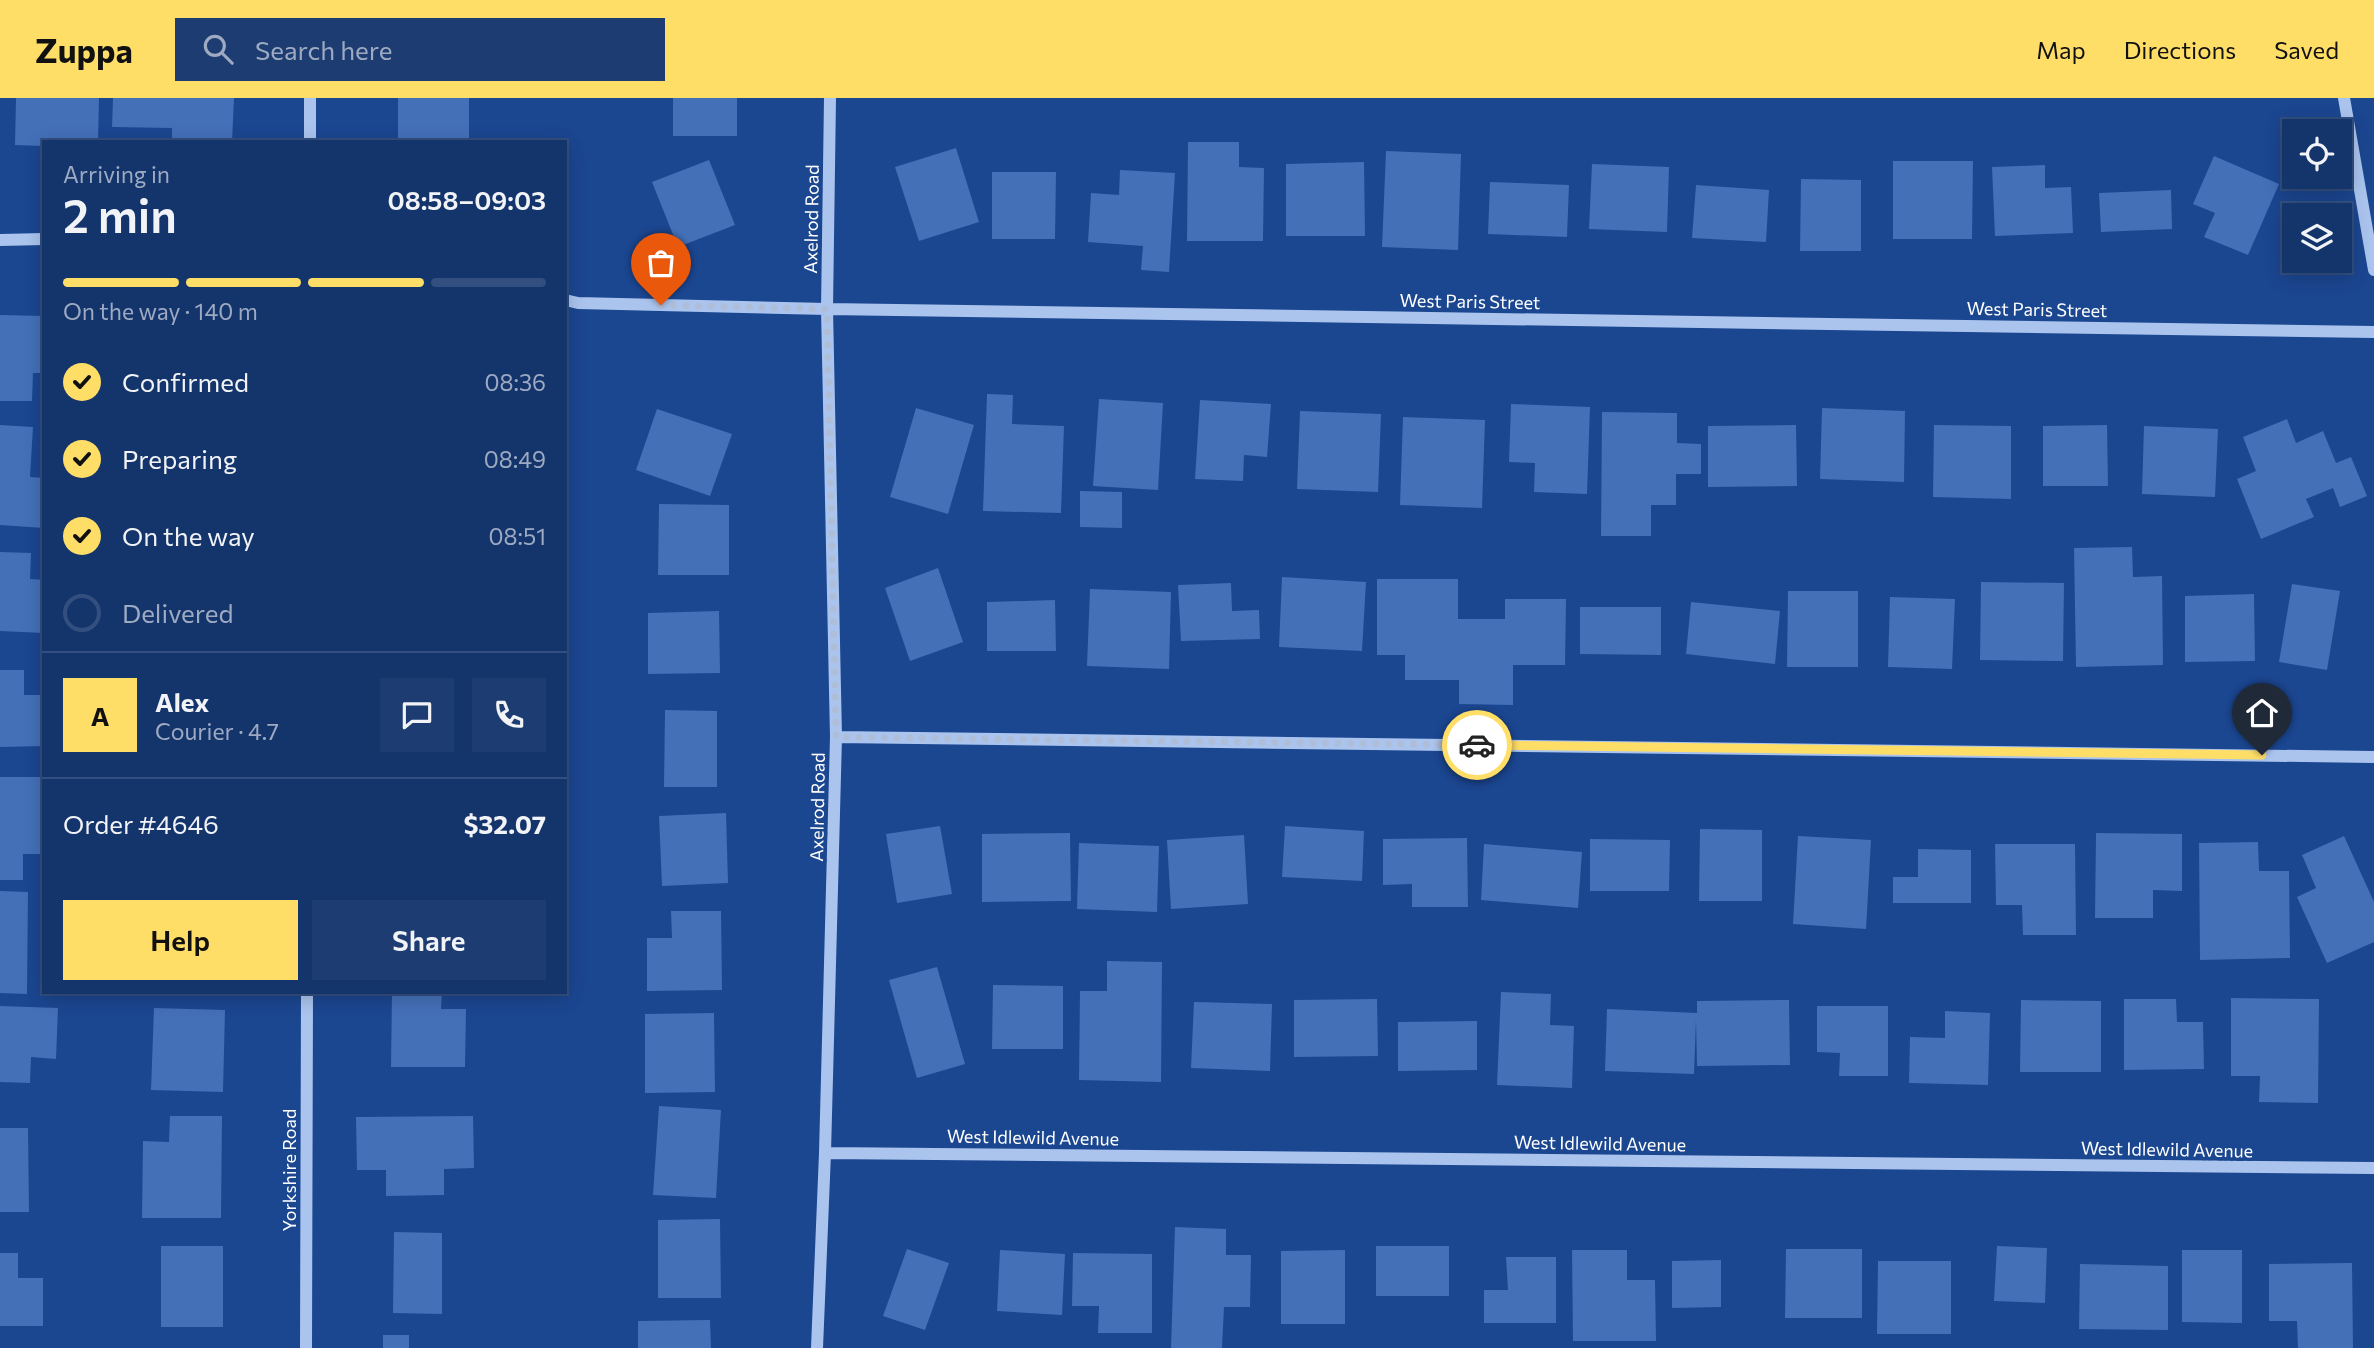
<!DOCTYPE html>
<meta charset="utf-8">
<style>
:root{--surface:#14346c;--page:#1d3c72;--text:#f1f3f6;--muted:#9daac2;--line:#334f7f;--accent:#ffde67}
body{margin:0;font-family:Commissioner,sans-serif;background:var(--page);color:var(--text);height:100vh;display:flex;flex-direction:column;font-size:26px;white-space:nowrap}
*{box-sizing:border-box;margin:0}
p{font-size:23px;color:var(--muted)}
.icon{flex:none;width:38px;height:38px;fill:none;stroke:currentColor;stroke-width:2;stroke-linecap:round;stroke-linejoin:round}
.map{position:relative;flex:1;overflow:hidden}
.side{position:absolute;left:42px;top:42px;width:525px;height:854px;display:flex;flex-direction:column;background:var(--surface);border-radius:0px;box-shadow:0 4px 18px #0003,0 0 0 2px var(--line)}
.side>*{flex:none}
.controls{position:absolute;left:2282px;top:21px;display:grid;gap:14px}
.controls a{display:grid;place-items:center;width:70px;height:70px;border-radius:0px;background:var(--surface);box-shadow:0 4px 18px #0003,0 0 0 2px var(--line);font-size:35px}
.pin{position:absolute;display:grid;place-items:center;width:60px;height:60px;color:#fff;margin:-72px -30px;border-radius:50% 50% 50% 0;rotate:-45deg;box-shadow:0 0 7px #0007}
.pin .icon{rotate:45deg}
.courier{position:absolute;display:grid;place-items:center;width:70px;height:70px;margin:-35px;border:5px solid #ffde67;border-radius:50%;background:#fff;color:#222;box-shadow:0 2px 9px #0007}
.summary em{font-style:normal;font-weight:600}
.summary div{display:flex;flex-direction:column-reverse}
.summary{display:flex;align-items:center;justify-content:space-between;height:119px;padding:0 21px}
h1{font-size:46px;font-weight:600;line-height:52px}
.bar{display:grid;grid-template-columns:repeat(4,1fr);gap:10px 7px;align-content:center;height:84px;padding:0 21px}
.bar i{height:9px;border-radius:5px;background:var(--line)}
.bar .on{background:var(--accent)}
.bar p{grid-column:span 4}
.line{display:flex;align-items:center;gap:18px;padding:0 21px;border-top:2px solid var(--line)}
.line div{flex:1}
.round{display:grid;place-items:center;flex:none;width:74px;height:74px;border-radius:0px;background:var(--page)}
ol{padding:0 21px;list-style:none}
li{display:flex;align-items:center;gap:21px;height:77px}
li p{margin-inline-start:auto}
li .icon{padding:7px;border-radius:50%;background:var(--accent);color:#111;stroke-width:4}
li:last-child{color:var(--muted)}
li i{width:38px;height:38px;border:4px solid var(--line);border-radius:50%}
.primary-button{display:flex;gap:14px;margin-top:auto;padding:14px 21px}
.primary-button a{flex:1;height:80px;border-radius:0px;background:var(--accent);color:#111;font-size:28px;font-weight:600;line-height:80px;text-align:center}
.primary-button a+a{background:var(--page);color:var(--text)}
header{display:flex;align-items:center;gap:42px;box-sizing:border-box;height:98px;padding:0 35px;background:var(--accent);color:#111}
header strong{font-size:33px}
nav{display:flex;gap:38px;margin-inline-start:auto;font-size:24px}
.search{width:490px;height:63px;background:var(--page);display:flex;align-items:center;gap:18px;box-sizing:border-box;padding:0 24px;border-radius:0px;color:var(--muted);font-size:26px}
.map>svg:first-child{display:block}
.building{fill:#4470b8}
.lines{fill:none;stroke-linecap:round;stroke-linejoin:round}
.minor{stroke:#aac4ee;stroke-width:12}
.done{stroke:#afbed8;stroke-width:7;stroke-dasharray:0 12.6}
.route{stroke:#ffde67;stroke-width:9}
.labels{text-anchor:middle;dominant-baseline:central;stroke-width:7;stroke-linejoin:round;paint-order:stroke}
.street-label{font-size:18px;fill:#fff;stroke:#1b4690}
</style>
<header>
<strong>Zuppa</strong>
<div class="search"><svg class="icon" aria-label="search" viewBox="0 0 24 24"><circle cx="10" cy="10" r="6"/><path d="M15 15l6 6"/></svg>Search here</div>
<nav><a>Map</a><a>Directions</a><a>Saved</a></nav>
</header>
<div class="map">
<svg width="2374" height="1250" viewBox="0 0 2374 1250">
<rect width="100%" height="100%" fill="#1b4690"/>
<path class="building" d="M 16,0 L 99,0 L 98,44 L 44,44 L 44,48 L 15,47 Z
M 113,0 L 234,0 L 232,44 L 172,44 L 172,30 L 112,29 Z
M 398,0 L 469,0 L 469,44 L 398,44 Z
M 673,0 L 737,0 L 737,38 L 673,38 Z
M 1188,44 L 1239,44 L 1239,69 L 1264,70 L 1263,143 L 1187,143 Z
M 956,50 L 979,124 L 919,143 L 895,69 Z
M 1386,53 L 1461,56 L 1458,152 L 1382,149 Z
M 2214,58 L 2279,86 L 2248,157 L 2204,139 L 2215,115 L 2193,106 Z
M 709,62 L 735,127 L 678,149 L 652,84 Z
M 1893,63 L 1973,63 L 1972,141 L 1893,141 Z
M 1364,64 L 1365,138 L 1286,138 L 1286,66 Z
M 1592,66 L 1669,69 L 1667,134 L 1589,131 Z
M 2045,67 L 2045,90 L 2071,89 L 2073,135 L 1995,138 L 1992,69 Z
M 1120,72 L 1175,75 L 1169,174 L 1141,172 L 1143,148 L 1088,144 L 1091,95 L 1119,97 Z
M 992,74 L 1056,74 L 1055,141 L 992,141 Z
M 1801,81 L 1861,82 L 1861,153 L 1800,153 Z
M 1490,84 L 1569,87 L 1567,139 L 1488,136 Z
M 1696,87 L 1769,92 L 1766,144 L 1692,140 Z
M 2171,92 L 2172,131 L 2101,134 L 2099,95 Z
M 0,217 L 44,218 L 44,275 L 33,275 L 32,303 L 0,303 Z
M 987,296 L 1013,297 L 1012,326 L 1064,328 L 1061,415 L 983,413 Z
M 1099,301 L 1163,305 L 1158,392 L 1093,388 Z
M 1200,302 L 1271,306 L 1267,359 L 1244,357 L 1243,383 L 1195,381 Z
M 1511,306 L 1590,309 L 1587,396 L 1534,394 L 1535,365 L 1509,364 Z
M 916,310 L 974,327 L 948,416 L 890,399 Z
M 1822,310 L 1905,313 L 1904,384 L 1820,381 Z
M 657,311 L 732,336 L 710,398 L 636,372 Z
M 1300,313 L 1381,316 L 1378,394 L 1297,391 Z
M 1602,314 L 1677,315 L 1677,345 L 1701,346 L 1701,376 L 1676,376 L 1676,407 L 1651,407 L 1651,438 L 1601,438 Z
M 1403,319 L 1485,322 L 1482,410 L 1400,407 Z
M 2287,321 L 2296,345 L 2323,333 L 2336,365 L 2351,359 L 2367,398 L 2340,409 L 2333,390 L 2306,401 L 2314,419 L 2261,441 L 2237,381 L 2256,373 L 2243,339 Z
M 0,327 L 33,329 L 30,379 L 44,380 L 44,430 L 0,427 Z
M 1796,327 L 1797,388 L 1708,389 L 1708,328 Z
M 1934,327 L 2011,328 L 2011,401 L 1933,399 Z
M 2107,327 L 2108,388 L 2043,388 L 2043,328 Z
M 2144,328 L 2218,331 L 2215,399 L 2142,396 Z
M 1080,393 L 1122,394 L 1122,430 L 1080,429 Z
M 659,406 L 729,407 L 729,477 L 658,477 Z
M 2132,449 L 2133,479 L 2162,478 L 2163,567 L 2076,569 L 2074,450 Z
M 0,454 L 31,455 L 30,481 L 44,482 L 44,535 L 0,533 Z
M 938,470 L 963,544 L 910,563 L 885,490 Z
M 1282,479 L 1366,484 L 1362,553 L 1279,549 Z
M 1377,481 L 1458,481 L 1458,521 L 1505,521 L 1505,501 L 1566,501 L 1565,567 L 1513,567 L 1513,607 L 1459,606 L 1459,582 L 1405,582 L 1405,557 L 1377,557 Z
M 1981,484 L 2064,485 L 2063,563 L 1980,562 Z
M 1231,485 L 1232,513 L 1259,512 L 1260,541 L 1181,543 L 1178,487 Z
M 2292,486 L 2340,493 L 2327,572 L 2279,564 Z
M 1090,491 L 1171,494 L 1169,571 L 1087,568 Z
M 1788,493 L 1858,493 L 1858,569 L 1787,569 Z
M 2254,496 L 2255,563 L 2185,564 L 2185,498 Z
M 1890,499 L 1955,501 L 1952,571 L 1888,569 Z
M 1055,502 L 1056,553 L 987,553 L 987,504 Z
M 1691,504 L 1780,513 L 1775,566 L 1686,556 Z
M 1580,509 L 1661,509 L 1661,557 L 1580,556 Z
M 719,513 L 720,575 L 648,576 L 648,515 Z
M 0,572 L 24,572 L 24,597 L 44,597 L 44,648 L 0,649 Z
M 665,612 L 717,613 L 717,689 L 664,689 Z
M 0,679 L 44,679 L 44,756 L 23,756 L 23,782 L 0,782 Z
M 726,715 L 728,785 L 662,788 L 659,718 Z
M 940,728 L 952,796 L 897,805 L 886,736 Z
M 1285,728 L 1364,733 L 1362,783 L 1282,779 Z
M 1700,731 L 1762,732 L 1762,803 L 1699,803 Z
M 1070,735 L 1071,803 L 982,804 L 982,736 Z
M 2096,735 L 2182,736 L 2182,793 L 2153,792 L 2153,820 L 2095,820 Z
M 1244,737 L 1248,806 L 1171,811 L 1167,742 Z
M 1798,738 L 1871,742 L 1866,831 L 1793,826 Z
M 2344,738 L 2374,804 L 2374,844 L 2327,865 L 2297,799 L 2316,790 L 2302,757 Z
M 1467,740 L 1468,809 L 1412,809 L 1412,786 L 1383,787 L 1383,741 Z
M 1590,741 L 1670,742 L 1669,793 L 1590,793 Z
M 2258,744 L 2259,773 L 2289,773 L 2290,860 L 2200,862 L 2199,745 Z
M 1079,745 L 1159,748 L 1157,814 L 1077,811 Z
M 1484,746 L 1582,754 L 1578,810 L 1481,802 Z
M 1995,746 L 2075,746 L 2076,837 L 2023,837 L 2022,807 L 1996,807 Z
M 1918,751 L 1971,752 L 1971,805 L 1893,805 L 1893,779 L 1918,779 Z
M 0,793 L 28,794 L 27,896 L 0,895 Z
M 671,813 L 721,813 L 722,892 L 647,893 L 647,840 L 672,840 Z
M 1107,863 L 1162,864 L 1161,984 L 1079,982 L 1080,893 L 1107,893 Z
M 937,869 L 965,966 L 917,980 L 889,882 Z
M 993,887 L 1063,888 L 1063,951 L 992,951 Z
M 392,894 L 442,894 L 441,911 L 466,911 L 465,969 L 391,969 Z
M 1501,894 L 1551,896 L 1550,927 L 1574,928 L 1572,990 L 1497,987 Z
M 2231,900 L 2319,901 L 2318,1005 L 2259,1004 L 2260,978 L 2231,978 Z
M 1377,901 L 1378,958 L 1294,959 L 1294,902 Z
M 2124,901 L 2176,901 L 2177,924 L 2203,924 L 2204,971 L 2124,972 Z
M 1789,902 L 1790,967 L 1697,968 L 1696,922 L 1694,976 L 1605,973 L 1607,911 L 1697,915 L 1697,903 Z
M 2021,902 L 2101,903 L 2101,974 L 2020,974 Z
M 1194,904 L 1272,906 L 1270,973 L 1191,970 Z
M 0,908 L 58,910 L 56,961 L 31,959 L 30,985 L 0,984 Z
M 1817,908 L 1888,908 L 1888,978 L 1839,978 L 1840,955 L 1817,954 Z
M 154,910 L 225,912 L 223,994 L 151,992 Z
M 1945,913 L 1990,915 L 1988,987 L 1909,985 L 1910,939 L 1945,940 Z
M 714,915 L 715,994 L 645,995 L 645,916 Z
M 1477,923 L 1477,972 L 1398,973 L 1398,924 Z
M 659,1008 L 721,1012 L 716,1100 L 653,1097 Z
M 170,1018 L 222,1018 L 221,1120 L 142,1120 L 143,1043 L 169,1044 Z
M 473,1018 L 474,1070 L 444,1071 L 444,1097 L 386,1098 L 386,1072 L 357,1072 L 356,1019 Z
M 0,1030 L 28,1030 L 29,1114 L 0,1114 Z
M 720,1121 L 721,1200 L 658,1200 L 658,1122 Z
M 1175,1129 L 1226,1131 L 1226,1157 L 1251,1157 L 1250,1209 L 1224,1209 L 1222,1250 L 1171,1250 Z
M 394,1134 L 442,1135 L 442,1216 L 393,1215 Z
M 161,1148 L 223,1148 L 223,1229 L 161,1229 Z
M 1376,1148 L 1449,1148 L 1449,1198 L 1376,1198 Z
M 1997,1148 L 2047,1150 L 2045,1205 L 1994,1203 Z
M 907,1151 L 949,1165 L 925,1232 L 883,1218 Z
M 1786,1151 L 1862,1151 L 1862,1220 L 1785,1220 Z
M 1000,1152 L 1065,1156 L 1062,1217 L 997,1213 Z
M 1345,1152 L 1345,1226 L 1281,1226 L 1281,1153 Z
M 1572,1152 L 1627,1152 L 1627,1182 L 1655,1182 L 1656,1243 L 1573,1243 Z
M 2182,1152 L 2242,1152 L 2242,1225 L 2182,1224 Z
M 0,1155 L 18,1155 L 18,1180 L 43,1180 L 43,1228 L 0,1228 Z
M 1073,1155 L 1152,1156 L 1152,1235 L 1098,1235 L 1099,1208 L 1072,1208 Z
M 1506,1159 L 1556,1159 L 1556,1225 L 1484,1225 L 1484,1192 L 1508,1192 Z
M 1721,1162 L 1721,1209 L 1672,1210 L 1672,1163 Z
M 1878,1163 L 1951,1163 L 1951,1236 L 1877,1236 Z
M 2352,1165 L 2353,1250 L 2298,1250 L 2297,1223 L 2269,1223 L 2269,1166 Z
M 2080,1166 L 2168,1168 L 2168,1232 L 2079,1231 Z
M 710,1222 L 711,1250 L 638,1250 L 638,1223 Z
M 383,1237 L 409,1237 L 409,1250 L 383,1250 Z"/>
<g class="lines">
<path class="minor" d="M 2344,0 L 2374,172
M 310,44 L 310,0
M 0,142 L 44,141
M 565,202 L 578,205 L 827,211 L 2374,234
M 836,639 L 2374,659
M 825,1055 L 2374,1070
M 306,1250 L 307,894
M 817,1250 L 825,1055 L 836,639 L 827,211 L 830,0"/>
</g>
<g class="lines">
<path class="done" d="M 661,207 L 827,211 L 836,639 L 1477,647"/>
<path class="route" d="M 1477,647 L 2262,657"/>
</g>
<g class="labels">
<g class="street-label">
<text transform="translate(811 121) rotate(-89)">Axelrod Road</text>
<text transform="translate(1470 203) rotate(1)">West Paris Street</text>
<text transform="translate(2037 211) rotate(1)">West Paris Street</text>
<text transform="translate(817 709) rotate(-89)">Axelrod Road</text>
<text transform="translate(1033 1039) rotate(1)">West Idlewild Avenue</text>
<text transform="translate(1600 1045) rotate(1)">West Idlewild Avenue</text>
<text transform="translate(2167 1051) rotate(1)">West Idlewild Avenue</text>
<text transform="translate(289 1072) rotate(-90)">Yorkshire Road</text>
</g>
</g>
</svg>
<div class="controls">
<a><svg class="icon" aria-label="locate" viewBox="0 0 24 24"><circle cx="12" cy="12" r="6"/><path d="M12 2v4M12 18v4M2 12h4M18 12h4"/></svg></a>
<a><svg class="icon" aria-label="layers" viewBox="0 0 24 24"><path d="M12 4l9 5-9 5-9-5zM3 14l9 5 9-5"/></svg></a>
</div>
<div class="pin" style="left:661px;top:207px;background:#ea580c"><svg class="icon" aria-label="bag" viewBox="0 0 24 24"><path d="M5 8h14l-1 12H6zM9 8a3 3 0 0 1 6 0"/></svg></div>
<div class="pin" style="left:2262px;top:657px;background:#1f2937"><svg class="icon" aria-label="home" viewBox="0 0 24 24"><path d="M3 11l9-7 9 7M6 9v11h12V9"/></svg></div>
<div class="courier" style="left:1477px;top:647px"><svg class="icon" aria-label="car" viewBox="0 0 24 24"><path d="M5 17H2v-5l4-1 3-4h7l3 4 3 1v5h-3M9 17h6M6 11h13"/><circle cx="7" cy="17" r="2"/><circle cx="17" cy="17" r="2"/></svg></div>
<section class="side">
<div class="summary"><div><h1>2 min</h1><p>Arriving in</p></div><em>08:58–09:03</em></div>
<div class="bar"><i class="on"></i><i class="on"></i><i class="on"></i><i></i><p>On the way · 140 m</p></div>
<ol>
<li><svg class="icon" aria-label="check" viewBox="0 0 24 24"><path d="M5 12l5 5 9-10"/></svg>Confirmed<p>08:36</p></li>
<li><svg class="icon" aria-label="check" viewBox="0 0 24 24"><path d="M5 12l5 5 9-10"/></svg>Preparing<p>08:49</p></li>
<li><svg class="icon" aria-label="check" viewBox="0 0 24 24"><path d="M5 12l5 5 9-10"/></svg>On the way<p>08:51</p></li>
<li><i></i>Delivered</li>
</ol>
<div class="line" style="height:126px"><b class="round" style="background:var(--accent);color:#111">A</b><div><b>Alex</b><p>Courier · 4.7</p></div><a class="round"><svg class="icon" aria-label="chat" viewBox="0 0 24 24"><path d="M4 5h16v11H9l-5 4z"/></svg></a><a class="round"><svg class="icon" aria-label="phone" viewBox="0 0 24 24"><path d="M5 4h4l2 5-3 2q2 4 5 5l2-3 5 2v4C11 20 4 13 5 4z"/></svg></a></div>
<div class="line" style="height:91px"><div>Order #4646</div><b>$32.07</b></div>
<div class="primary-button"><a>Help</a><a>Share</a></div>
</section>
</div>
